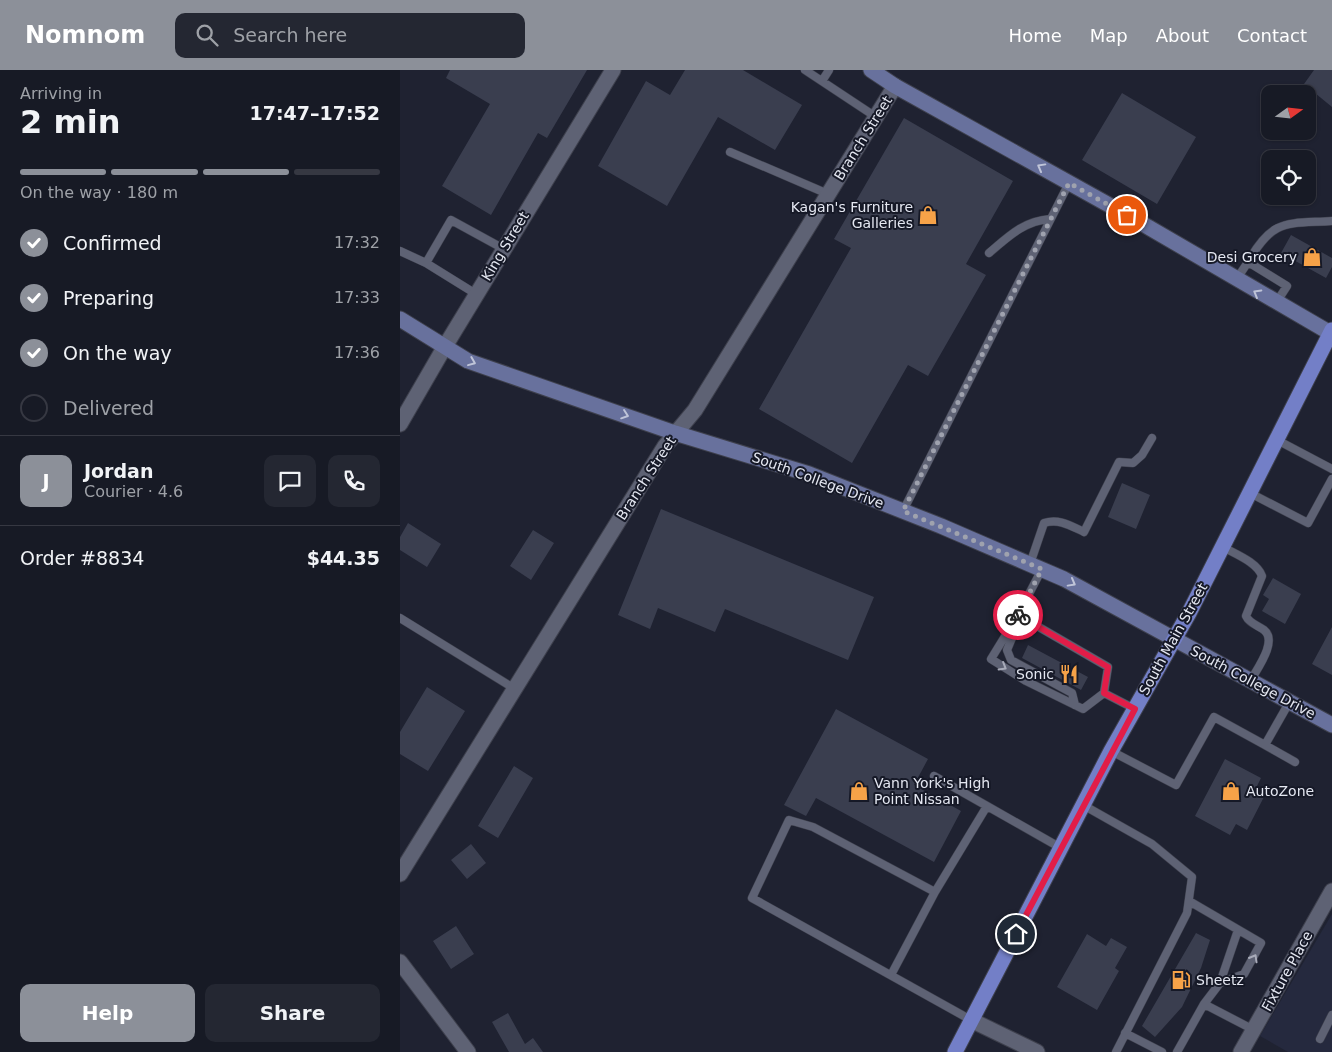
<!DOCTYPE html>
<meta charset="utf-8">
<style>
:root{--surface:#171a25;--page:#242732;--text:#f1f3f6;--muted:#9ea1a7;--line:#363842;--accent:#8c9099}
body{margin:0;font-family:"DejaVu Sans",sans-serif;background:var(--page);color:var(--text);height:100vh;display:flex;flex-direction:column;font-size:19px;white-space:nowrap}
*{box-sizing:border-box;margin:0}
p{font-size:16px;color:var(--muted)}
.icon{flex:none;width:28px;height:28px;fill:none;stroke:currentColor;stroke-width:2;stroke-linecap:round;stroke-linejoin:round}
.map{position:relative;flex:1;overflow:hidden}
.details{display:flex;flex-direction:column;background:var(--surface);width:400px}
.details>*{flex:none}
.needle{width:32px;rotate:75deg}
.tools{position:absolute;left:861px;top:15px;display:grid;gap:10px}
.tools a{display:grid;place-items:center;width:55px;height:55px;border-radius:10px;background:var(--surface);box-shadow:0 1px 4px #0004,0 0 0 1px var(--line);font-size:25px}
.pin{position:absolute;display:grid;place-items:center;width:42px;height:42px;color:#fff;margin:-21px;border:2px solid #fff;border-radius:50%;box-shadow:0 1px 5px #0007}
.courier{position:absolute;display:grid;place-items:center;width:50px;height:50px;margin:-25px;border:4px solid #e11d48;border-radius:50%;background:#fff;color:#222;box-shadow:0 1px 6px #0007}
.head em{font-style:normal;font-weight:700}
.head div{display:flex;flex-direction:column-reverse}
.head{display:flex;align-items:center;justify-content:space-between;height:85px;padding:0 20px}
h1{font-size:32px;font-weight:700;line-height:38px}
.bar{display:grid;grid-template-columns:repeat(4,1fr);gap:8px 5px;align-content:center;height:60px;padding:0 20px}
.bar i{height:6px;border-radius:4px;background:var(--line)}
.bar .on{background:var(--accent)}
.bar p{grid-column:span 4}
.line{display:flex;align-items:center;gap:12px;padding:0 20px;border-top:1px solid var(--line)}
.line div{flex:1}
.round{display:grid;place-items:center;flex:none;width:52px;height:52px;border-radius:10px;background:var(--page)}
ol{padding:0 20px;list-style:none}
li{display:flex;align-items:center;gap:15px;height:55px}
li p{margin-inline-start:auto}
li .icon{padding:5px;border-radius:50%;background:var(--accent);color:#fff;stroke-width:4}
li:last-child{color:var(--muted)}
li i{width:28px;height:28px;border:2px solid var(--line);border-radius:50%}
.primary-button{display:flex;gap:10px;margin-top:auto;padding:10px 20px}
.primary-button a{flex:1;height:58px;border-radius:10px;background:var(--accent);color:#fff;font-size:20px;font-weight:700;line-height:58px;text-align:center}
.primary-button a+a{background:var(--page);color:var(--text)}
header{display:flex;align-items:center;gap:30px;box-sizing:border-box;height:70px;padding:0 25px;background:var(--accent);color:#fff}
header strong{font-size:24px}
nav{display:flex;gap:28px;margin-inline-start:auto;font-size:18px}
.search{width:350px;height:45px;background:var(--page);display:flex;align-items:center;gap:12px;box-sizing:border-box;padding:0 18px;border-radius:10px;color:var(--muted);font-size:19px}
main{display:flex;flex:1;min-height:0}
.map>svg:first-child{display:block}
.built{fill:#25293e}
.building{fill:#3a3e4f}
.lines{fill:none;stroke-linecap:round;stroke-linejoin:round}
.lane-casing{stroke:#3e404d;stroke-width:9}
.street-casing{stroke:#3e404d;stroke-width:17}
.secondary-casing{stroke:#3e404d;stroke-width:17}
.primary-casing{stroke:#3e404d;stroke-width:17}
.lane{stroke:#5e6274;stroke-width:8}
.street{stroke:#5e6274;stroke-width:15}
.secondary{stroke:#68719d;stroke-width:15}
.primary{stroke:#737fc7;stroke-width:15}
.oneway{stroke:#bfc4d8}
.oneway2{stroke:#a8abb9}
.done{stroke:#9fa2ae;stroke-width:5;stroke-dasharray:0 9}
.route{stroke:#e11d48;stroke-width:6}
.labels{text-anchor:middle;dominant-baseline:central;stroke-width:4;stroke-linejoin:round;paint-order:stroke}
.street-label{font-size:14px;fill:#e4e7f1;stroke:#161927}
.poi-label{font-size:14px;fill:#e4e7f1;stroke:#161927;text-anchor:end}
</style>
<header>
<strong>Nomnom</strong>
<div class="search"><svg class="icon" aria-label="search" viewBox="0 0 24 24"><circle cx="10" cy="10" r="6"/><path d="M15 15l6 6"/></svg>Search here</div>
<nav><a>Home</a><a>Map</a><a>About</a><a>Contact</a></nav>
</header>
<main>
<section class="details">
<div class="head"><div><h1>2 min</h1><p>Arriving in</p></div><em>17:47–17:52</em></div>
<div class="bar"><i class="on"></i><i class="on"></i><i class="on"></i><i></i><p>On the way · 180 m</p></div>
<ol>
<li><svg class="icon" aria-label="check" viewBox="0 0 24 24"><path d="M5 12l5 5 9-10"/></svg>Confirmed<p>17:32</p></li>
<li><svg class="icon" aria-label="check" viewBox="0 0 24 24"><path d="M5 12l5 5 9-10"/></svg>Preparing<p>17:33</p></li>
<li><svg class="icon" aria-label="check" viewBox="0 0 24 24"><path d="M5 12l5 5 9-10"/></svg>On the way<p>17:36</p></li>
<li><i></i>Delivered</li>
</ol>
<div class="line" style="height:90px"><b class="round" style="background:var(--accent);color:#fff">J</b><div><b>Jordan</b><p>Courier · 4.6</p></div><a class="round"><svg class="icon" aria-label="chat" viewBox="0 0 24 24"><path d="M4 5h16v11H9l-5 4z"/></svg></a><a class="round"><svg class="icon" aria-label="phone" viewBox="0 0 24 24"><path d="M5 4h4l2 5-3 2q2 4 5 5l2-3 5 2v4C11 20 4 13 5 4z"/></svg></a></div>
<div class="line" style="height:65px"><div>Order #8834</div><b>$44.35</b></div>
<div class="primary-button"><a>Help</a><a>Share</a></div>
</section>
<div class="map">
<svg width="932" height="982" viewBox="0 0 932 982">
<rect width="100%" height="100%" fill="#1f2231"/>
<path class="built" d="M 932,844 L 932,982 L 888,982 L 860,966 Z"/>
<path class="building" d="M 50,0 L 187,0 L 147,68 L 138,63 L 91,145 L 42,116 L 90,34 L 46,8 Z
M 285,0 L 343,0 L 402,35 L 375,80 L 318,47 L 267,136 L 198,96 L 246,11 L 270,25 Z
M 914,0 L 932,0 L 932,37 L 904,14 Z
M 722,23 L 796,67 L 757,134 L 682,90 Z
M 504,48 L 613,111 L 566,194 L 586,205 L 528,306 L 508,295 L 452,393 L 359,339 L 451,178 L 434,169 Z
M 891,165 L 932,188 L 932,197 L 926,208 L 881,183 Z
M 722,413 L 750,425 L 736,459 L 708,447 Z
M 261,439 L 474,527 L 448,590 L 325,539 L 315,562 L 258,538 L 250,559 L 218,545 Z
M 8,453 L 41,474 L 27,497 L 0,480 L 0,467 Z
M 133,460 L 154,473 L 131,510 L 110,496 Z
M 873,508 L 901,524 L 885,554 L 862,541 L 869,529 L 863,525 Z
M 932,557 L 932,605 L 912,594 Z
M 628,575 L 688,607 L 681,620 L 622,588 Z
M 27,617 L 65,641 L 28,701 L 0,684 L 0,662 Z
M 436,639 L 528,689 L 514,715 L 561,741 L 534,792 L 416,728 L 406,746 L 384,735 Z
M 825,689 L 861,708 L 856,718 L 866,723 L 847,760 L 836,754 L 830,765 L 795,746 Z
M 114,696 L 133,708 L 98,768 L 78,756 Z
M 71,774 L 86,793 L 67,809 L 51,790 Z
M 56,856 L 74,884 L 51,899 L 33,871 Z
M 796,863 L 810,870 L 801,898 L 782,937 L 755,967 L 742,956 Z
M 687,864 L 706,876 L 711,868 L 727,877 L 715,898 L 719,901 L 697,940 L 657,917 Z
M 108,943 L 125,974 L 133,968 L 143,982 L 109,982 L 92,952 Z"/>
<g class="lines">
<g class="lane-casing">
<path id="lane" d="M 405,0 L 476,47
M 422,11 L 429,0
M 330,82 L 428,124
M 0,181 L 26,193
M 589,183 C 609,166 624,151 650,149
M 836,210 L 848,192
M 76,224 L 26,193 L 51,150 L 104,179
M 876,233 L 887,216 L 848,192 C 873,148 886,154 932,151
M 877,370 L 932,399
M 850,423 L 908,453 L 932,409
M 503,441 L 669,113
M 823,477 C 835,484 857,492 862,506 L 846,546 C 849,553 857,555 864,560 C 878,571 857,599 851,610
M 630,494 L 644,453 C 659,448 671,456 684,462 L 719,392 L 733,393 L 742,385 L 752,368
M 642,499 L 618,545 L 708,597 L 704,623 L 735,639
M 618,545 L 591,589 L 626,611 L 683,639 L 704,623
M 0,548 L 115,619
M 610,558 L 612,568 L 607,580 L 611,590 L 672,623 L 675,635
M 865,675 L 895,692
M 711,681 L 776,715 L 814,647 L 865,675 L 890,631
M 534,706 L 587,736
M 683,735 L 752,774 L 792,807 L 787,843 L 716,982
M 789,831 L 861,873 L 844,904 L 820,913
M 491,905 L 535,822
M 804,934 L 820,913 L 838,860
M 571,950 L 352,828 L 389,750 L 413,757 L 535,822 L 587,736 L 661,778
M 725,963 L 762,982
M 920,969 L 932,945
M 777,982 L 804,934 L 854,960"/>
</g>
<g class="street-casing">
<path id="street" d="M 0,354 L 44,278 L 213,0
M 0,804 L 265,376 L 295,340 L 495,16
M 0,892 L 68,982
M 571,950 L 637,982
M 841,982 L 932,821"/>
</g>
<g class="secondary-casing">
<path id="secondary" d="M 471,0 L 495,16 L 736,150 L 932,264
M 0,249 L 68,291 L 275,363 L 409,404 L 541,456 L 664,509 L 932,655"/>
</g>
<g class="primary-casing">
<path id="primary" d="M 555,982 L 711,681 L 789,543 L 932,260"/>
</g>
<use href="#lane" class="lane"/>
<use href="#street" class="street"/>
<use href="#secondary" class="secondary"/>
<use href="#primary" class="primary"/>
</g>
<defs><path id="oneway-chevron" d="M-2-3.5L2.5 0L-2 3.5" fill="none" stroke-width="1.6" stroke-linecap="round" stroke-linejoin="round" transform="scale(1.25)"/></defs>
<g class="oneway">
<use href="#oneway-chevron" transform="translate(641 97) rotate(-151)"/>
<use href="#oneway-chevron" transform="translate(857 223) rotate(-150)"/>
<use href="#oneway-chevron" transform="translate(72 292) rotate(22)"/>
<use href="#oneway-chevron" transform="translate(225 345) rotate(19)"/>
<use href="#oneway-chevron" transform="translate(672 513) rotate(29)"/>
</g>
<g class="oneway2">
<use href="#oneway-chevron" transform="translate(603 597) rotate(31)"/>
<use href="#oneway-chevron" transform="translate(854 888) rotate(-60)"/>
</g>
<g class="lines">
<path class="done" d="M 618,545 L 642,499 L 503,441 L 669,113 L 727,145"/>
<path class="route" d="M 616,864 L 735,639 L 704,623 L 708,597 L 618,545"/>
</g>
<defs>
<g id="shop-bare" transform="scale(1.5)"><path d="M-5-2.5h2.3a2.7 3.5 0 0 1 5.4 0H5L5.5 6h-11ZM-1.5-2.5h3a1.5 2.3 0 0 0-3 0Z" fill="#f6a248" stroke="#161927" stroke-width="2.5" paint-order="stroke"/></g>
<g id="restaurant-bare" transform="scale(1.5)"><path d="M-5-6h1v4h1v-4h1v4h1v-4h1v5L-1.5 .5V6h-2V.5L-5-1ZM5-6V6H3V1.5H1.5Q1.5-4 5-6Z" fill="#f6a248" stroke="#161927" stroke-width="2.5" paint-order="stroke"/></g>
<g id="fuel-bare" transform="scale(1.5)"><path d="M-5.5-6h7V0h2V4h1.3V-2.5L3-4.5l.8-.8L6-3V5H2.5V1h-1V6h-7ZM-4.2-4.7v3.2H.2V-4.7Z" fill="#f6a248" stroke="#161927" stroke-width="2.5" paint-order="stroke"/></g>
</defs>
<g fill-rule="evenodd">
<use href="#shop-bare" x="528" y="145"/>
<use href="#shop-bare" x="912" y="187"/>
<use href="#restaurant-bare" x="669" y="604"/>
<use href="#shop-bare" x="459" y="721"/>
<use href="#shop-bare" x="831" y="721"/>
<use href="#fuel-bare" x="781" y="910"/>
</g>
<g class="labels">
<g class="street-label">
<text transform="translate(463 68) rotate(-58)">Branch Street</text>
<text transform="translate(105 176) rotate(-59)">King Street</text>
<text transform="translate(246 408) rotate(-57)">Branch Street</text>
<text transform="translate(418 410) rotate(20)">South College Drive</text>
<text transform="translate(773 569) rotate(-61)">South Main Street</text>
<text transform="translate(853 612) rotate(28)">South College Drive</text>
<text transform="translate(887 901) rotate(-61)">Fixture Place</text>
</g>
<g class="poi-label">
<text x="513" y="137">Kagan's Furniture<tspan x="513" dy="16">Galleries</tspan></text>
<text x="897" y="187">Desi Grocery</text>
<text x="654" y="604">Sonic</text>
<text x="474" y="713" text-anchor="start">Vann York's High<tspan x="474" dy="16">Point Nissan</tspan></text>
<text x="846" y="721" text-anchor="start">AutoZone</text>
<text x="796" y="910" text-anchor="start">Sheetz</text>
</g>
</g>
</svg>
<div class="tools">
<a><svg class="needle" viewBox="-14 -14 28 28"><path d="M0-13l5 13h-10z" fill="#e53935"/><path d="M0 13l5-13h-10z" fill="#9ea1a7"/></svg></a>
<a><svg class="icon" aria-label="locate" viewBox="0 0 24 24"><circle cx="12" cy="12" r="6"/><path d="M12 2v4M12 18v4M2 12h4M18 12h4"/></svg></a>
</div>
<div class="pin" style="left:727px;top:145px;background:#ea580c"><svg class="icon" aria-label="bag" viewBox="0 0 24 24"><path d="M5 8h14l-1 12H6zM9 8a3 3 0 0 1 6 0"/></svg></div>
<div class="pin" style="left:616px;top:864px;background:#1f2937"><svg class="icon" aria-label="home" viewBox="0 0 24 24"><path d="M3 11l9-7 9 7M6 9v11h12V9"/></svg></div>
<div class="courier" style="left:618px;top:545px"><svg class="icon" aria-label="bike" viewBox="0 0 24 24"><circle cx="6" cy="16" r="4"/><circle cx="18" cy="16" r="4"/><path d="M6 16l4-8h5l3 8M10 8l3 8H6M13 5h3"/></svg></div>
</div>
</main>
